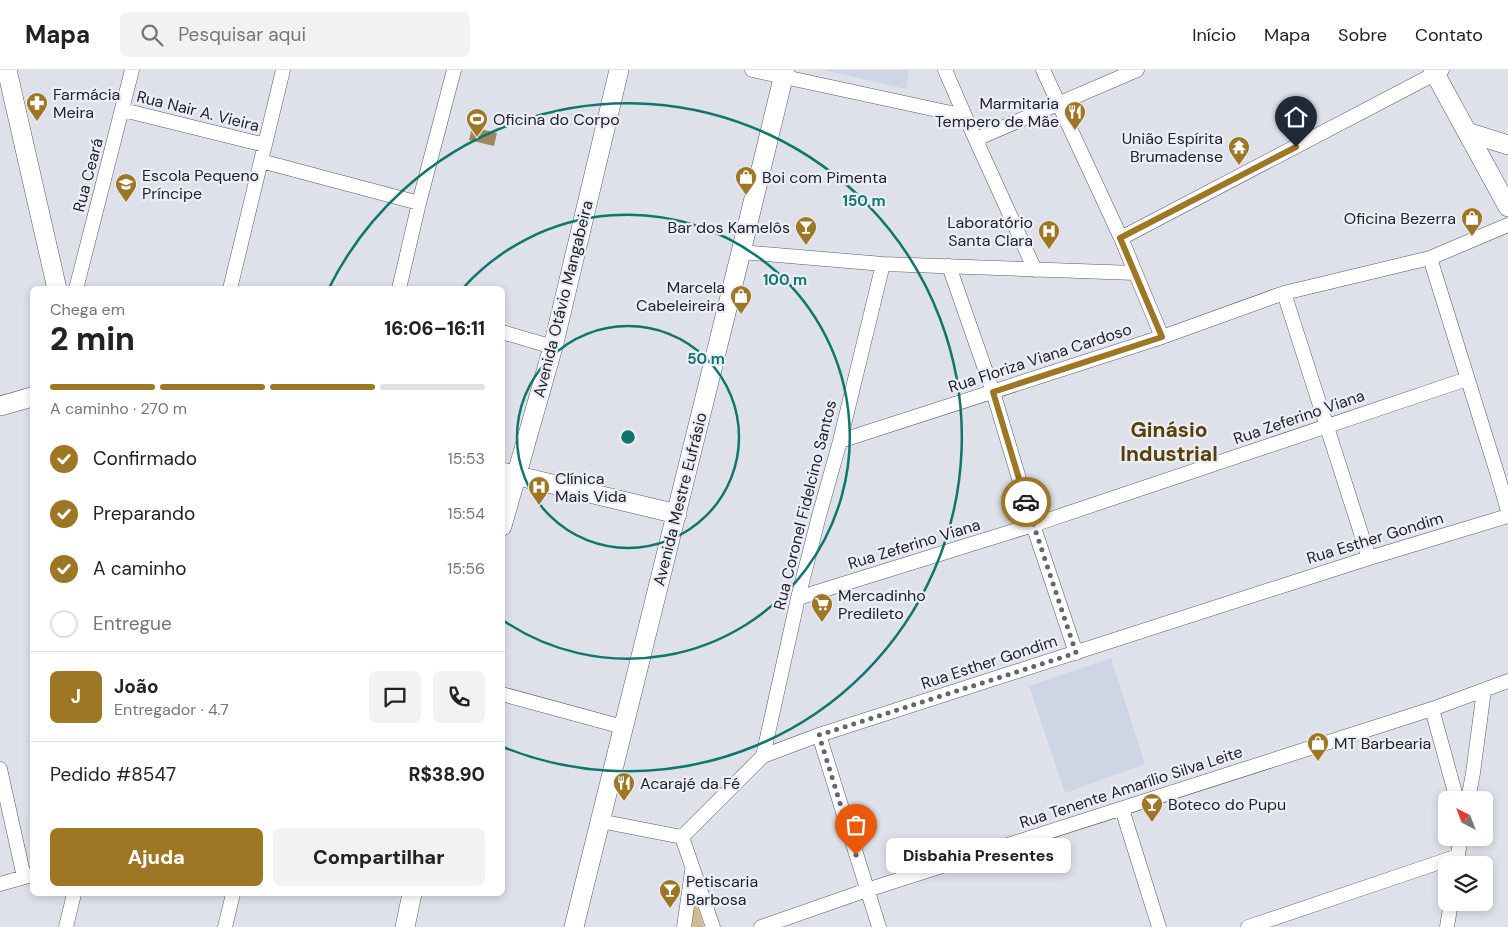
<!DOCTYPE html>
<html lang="pt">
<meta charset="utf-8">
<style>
:root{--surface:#fff;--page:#f2f2f2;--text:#222;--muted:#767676;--line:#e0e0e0;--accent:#9e7724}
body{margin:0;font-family:"DM Sans",sans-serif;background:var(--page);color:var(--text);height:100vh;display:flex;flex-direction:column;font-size:19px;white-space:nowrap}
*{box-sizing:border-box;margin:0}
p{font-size:16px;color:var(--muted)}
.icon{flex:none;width:28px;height:28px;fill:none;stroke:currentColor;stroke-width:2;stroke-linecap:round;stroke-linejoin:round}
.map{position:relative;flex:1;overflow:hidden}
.side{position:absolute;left:30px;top:216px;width:475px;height:610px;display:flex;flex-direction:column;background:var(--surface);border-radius:8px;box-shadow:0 2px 8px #0003}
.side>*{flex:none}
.needle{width:32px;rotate:318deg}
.fabs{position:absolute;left:1438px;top:721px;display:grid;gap:10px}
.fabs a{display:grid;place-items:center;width:55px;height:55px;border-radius:8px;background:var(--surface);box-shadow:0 2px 8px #0003;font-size:25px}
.pin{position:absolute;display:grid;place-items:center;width:42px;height:42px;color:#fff;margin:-51px -21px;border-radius:50% 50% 50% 0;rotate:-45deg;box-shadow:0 0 5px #0007}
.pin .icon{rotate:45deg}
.courier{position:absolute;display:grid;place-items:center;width:50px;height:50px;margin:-25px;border:4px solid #9e7724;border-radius:50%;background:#fff;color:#222;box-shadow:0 1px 6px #0007}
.bubble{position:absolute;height:35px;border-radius:8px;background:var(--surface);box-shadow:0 2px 8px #0003;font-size:16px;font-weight:800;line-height:35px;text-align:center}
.summary em{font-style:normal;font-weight:800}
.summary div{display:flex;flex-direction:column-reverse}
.summary{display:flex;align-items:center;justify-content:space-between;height:85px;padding:0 20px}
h1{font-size:32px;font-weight:800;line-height:38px}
.bar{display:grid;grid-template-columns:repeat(4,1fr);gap:8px 5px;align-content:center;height:60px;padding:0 20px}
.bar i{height:6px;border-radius:4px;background:var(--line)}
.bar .active{background:var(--accent)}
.bar p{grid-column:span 4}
.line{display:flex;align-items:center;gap:12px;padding:0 20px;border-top:1px solid var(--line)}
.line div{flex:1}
.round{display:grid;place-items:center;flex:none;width:52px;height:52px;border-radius:8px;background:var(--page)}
ol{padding:0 20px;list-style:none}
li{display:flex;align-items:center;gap:15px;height:55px}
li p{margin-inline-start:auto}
li .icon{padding:5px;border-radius:50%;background:var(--accent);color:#fff;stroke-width:4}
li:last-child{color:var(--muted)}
li i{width:28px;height:28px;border:2px solid var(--line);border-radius:50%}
.primary-button{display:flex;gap:10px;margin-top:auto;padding:10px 20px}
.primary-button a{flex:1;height:58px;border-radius:8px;background:var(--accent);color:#fff;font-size:20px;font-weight:800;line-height:58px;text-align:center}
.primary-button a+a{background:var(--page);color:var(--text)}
header{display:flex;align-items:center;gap:30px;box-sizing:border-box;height:70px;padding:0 25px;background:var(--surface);border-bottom:1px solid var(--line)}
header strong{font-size:24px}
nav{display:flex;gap:28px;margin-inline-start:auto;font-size:18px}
.search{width:350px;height:45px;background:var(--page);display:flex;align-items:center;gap:12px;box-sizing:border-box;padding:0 18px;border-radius:8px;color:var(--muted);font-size:19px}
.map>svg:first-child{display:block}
.built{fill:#ced5e5}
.green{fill:#d3bb91}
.water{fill:#9e875c}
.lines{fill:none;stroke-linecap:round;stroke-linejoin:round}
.street-casing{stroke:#585b63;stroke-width:15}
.secondary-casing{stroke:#585b63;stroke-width:20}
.street{stroke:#fff;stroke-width:14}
.secondary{stroke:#fff;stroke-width:19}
.done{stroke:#63666b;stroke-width:5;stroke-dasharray:0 9}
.route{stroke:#9e7724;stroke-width:6}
.ring{fill:none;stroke:#0f766e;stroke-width:2.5}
.labels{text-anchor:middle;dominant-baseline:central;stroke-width:4.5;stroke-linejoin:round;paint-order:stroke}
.poi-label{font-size:16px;fill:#212326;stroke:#ebeef8;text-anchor:start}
.street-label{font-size:16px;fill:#212326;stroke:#ebeef8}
.district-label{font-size:21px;font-weight:bold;fill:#5a4000;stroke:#ebeef8}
.centre{fill:#0f766e;stroke:#ebeef8;stroke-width:2.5}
.ring-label{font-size:15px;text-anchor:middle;font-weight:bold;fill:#0f766e;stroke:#ebeef8;stroke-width:4.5;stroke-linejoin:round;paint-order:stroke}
</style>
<header>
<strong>Mapa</strong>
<div class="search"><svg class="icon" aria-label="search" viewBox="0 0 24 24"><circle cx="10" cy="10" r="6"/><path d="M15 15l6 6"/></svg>Pesquisar aqui</div>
<nav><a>Início</a><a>Mapa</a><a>Sobre</a><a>Contato</a></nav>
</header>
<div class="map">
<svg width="1508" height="857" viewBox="0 0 1508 857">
<rect width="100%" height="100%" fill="#dee1ea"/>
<path class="built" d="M 823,0 L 909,0 L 906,19 Z
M 1111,588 L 1145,694 L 1065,723 L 1029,616 Z"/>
<path class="green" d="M 695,827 L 704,857 L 691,857 Z"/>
<path class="water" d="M 472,57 L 497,63 L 494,76 L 469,70 Z"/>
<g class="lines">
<g class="street-casing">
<path id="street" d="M 752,0 L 965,46
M 945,0 L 965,46 L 1035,200
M 1043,0 L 1121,168 L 1162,267
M 123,40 L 265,75
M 976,69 L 1137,0
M 261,91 L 419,133
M 1121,168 L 1442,0
M 741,182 L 883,194 L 1135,203
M 1430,188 L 1498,406 L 1508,441
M 949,196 L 993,322 L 1033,455 L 1076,583
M 76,219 L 132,0
M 230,219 L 283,0
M 399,219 L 419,133 L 454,0
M 1284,223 L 1369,488
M 502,262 L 553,277
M 840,371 L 1162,267 L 1284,223 L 1430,188 L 1508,155
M 798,528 L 1033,455 L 1467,309
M 502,624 L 623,657
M 1432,639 L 1457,730
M 819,665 L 879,857
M 763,686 L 798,528 L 819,446 L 840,371 L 883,194
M 0,699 L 24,807
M 1468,730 L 1473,703 L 1484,620
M 1122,739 L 1159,857
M 600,751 L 682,767
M 682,767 L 763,686 L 819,665 L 1369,488 L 1508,446
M 682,767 L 713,857
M 1456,794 L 1461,768
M 0,814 L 32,805
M 66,857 L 74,824
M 225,857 L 233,824
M 684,857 L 692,801
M 761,857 L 867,820 L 1432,639 L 1508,611
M 1248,857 L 1458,786
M 1447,857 L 1451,832"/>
</g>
<g class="secondary-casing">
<path id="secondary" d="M 7,0 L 57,219
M 1433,0 L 1508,137
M 1467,62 L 1508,75
M 0,336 L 32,327
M 502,402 L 677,444
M 502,456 L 553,277 L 619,0
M 405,857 L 412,824
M 574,857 L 741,182 L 785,0"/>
</g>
<use href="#street" class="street"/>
<use href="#secondary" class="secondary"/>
</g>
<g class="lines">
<path class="done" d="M 856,785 L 819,665 L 1076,583 L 1026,432"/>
<path class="route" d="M 1026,432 L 993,322 L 1162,267 L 1120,168 L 1296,77"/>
</g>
<g class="ring">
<circle cx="628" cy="367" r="111"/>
<path d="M463 218A222 222 0 1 1 504 551"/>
<path d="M329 218A334 334 0 1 1 503 677"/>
</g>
<defs>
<g id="pharmacy-pin" transform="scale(1.125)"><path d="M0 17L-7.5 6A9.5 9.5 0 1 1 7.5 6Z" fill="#9e7724" stroke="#ebeef8"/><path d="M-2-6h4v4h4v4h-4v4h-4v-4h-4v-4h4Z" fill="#fff"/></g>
<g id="restaurant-pin" transform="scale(1.125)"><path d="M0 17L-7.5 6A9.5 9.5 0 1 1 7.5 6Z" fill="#9e7724" stroke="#ebeef8"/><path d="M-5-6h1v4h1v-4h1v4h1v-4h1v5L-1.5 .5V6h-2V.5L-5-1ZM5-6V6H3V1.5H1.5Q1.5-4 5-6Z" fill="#fff"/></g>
<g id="stadium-pin" transform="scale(1.125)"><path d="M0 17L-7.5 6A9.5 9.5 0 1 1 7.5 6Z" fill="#9e7724" stroke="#ebeef8"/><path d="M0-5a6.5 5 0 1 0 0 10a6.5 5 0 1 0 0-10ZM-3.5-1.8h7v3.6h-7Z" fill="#fff"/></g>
<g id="temple-pin" transform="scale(1.125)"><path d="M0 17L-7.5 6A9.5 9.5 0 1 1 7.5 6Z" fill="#9e7724" stroke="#ebeef8"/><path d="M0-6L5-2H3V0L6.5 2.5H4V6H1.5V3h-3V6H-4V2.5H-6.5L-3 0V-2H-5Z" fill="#fff"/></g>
<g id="shop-pin" transform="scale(1.125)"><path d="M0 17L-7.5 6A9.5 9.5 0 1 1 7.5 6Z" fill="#9e7724" stroke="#ebeef8"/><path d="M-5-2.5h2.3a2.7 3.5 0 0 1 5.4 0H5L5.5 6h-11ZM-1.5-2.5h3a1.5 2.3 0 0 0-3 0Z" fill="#fff"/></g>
<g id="school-pin" transform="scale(1.125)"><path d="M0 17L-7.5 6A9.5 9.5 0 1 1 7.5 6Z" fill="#9e7724" stroke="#ebeef8"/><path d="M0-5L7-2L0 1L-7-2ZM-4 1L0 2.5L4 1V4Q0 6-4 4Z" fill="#fff"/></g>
<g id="bar-pin" transform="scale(1.125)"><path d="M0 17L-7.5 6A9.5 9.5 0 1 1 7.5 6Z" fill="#9e7724" stroke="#ebeef8"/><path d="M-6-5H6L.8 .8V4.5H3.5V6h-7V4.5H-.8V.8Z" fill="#fff"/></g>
<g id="hospital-pin" transform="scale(1.125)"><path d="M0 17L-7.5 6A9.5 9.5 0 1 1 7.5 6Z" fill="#9e7724" stroke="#ebeef8"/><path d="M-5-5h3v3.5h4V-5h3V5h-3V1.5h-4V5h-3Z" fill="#fff"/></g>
<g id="supermarket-pin" transform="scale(1.125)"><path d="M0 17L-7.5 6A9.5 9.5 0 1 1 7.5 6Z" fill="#9e7724" stroke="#ebeef8"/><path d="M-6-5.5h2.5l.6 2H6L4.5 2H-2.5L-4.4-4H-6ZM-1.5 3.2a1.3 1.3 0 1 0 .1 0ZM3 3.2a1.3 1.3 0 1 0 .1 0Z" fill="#fff"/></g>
</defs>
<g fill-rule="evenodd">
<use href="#pharmacy-pin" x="37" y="33"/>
<use href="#restaurant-pin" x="1075" y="42"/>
<use href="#stadium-pin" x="477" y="49"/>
<use href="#temple-pin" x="1239" y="77"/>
<use href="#shop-pin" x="746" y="107"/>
<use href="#school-pin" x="126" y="114"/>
<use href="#shop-pin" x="1472" y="148"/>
<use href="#bar-pin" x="806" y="157"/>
<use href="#hospital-pin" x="1049" y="161"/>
<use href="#shop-pin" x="741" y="226"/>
<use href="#hospital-pin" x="539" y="417"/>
<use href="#supermarket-pin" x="822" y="534"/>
<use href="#shop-pin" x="1318" y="673"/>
<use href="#restaurant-pin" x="624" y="713"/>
<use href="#bar-pin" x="1152" y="734"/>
<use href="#bar-pin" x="670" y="820"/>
</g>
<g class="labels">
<g class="poi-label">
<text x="53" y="24">Farmácia<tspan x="53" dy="18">Meira</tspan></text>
<text x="1059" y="33" text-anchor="end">Marmitaria<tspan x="1059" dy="18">Tempero de Mãe</tspan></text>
<text x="493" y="49">Oficina do Corpo</text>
<text x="1223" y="68" text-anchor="end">União Espírita<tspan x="1223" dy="18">Brumadense</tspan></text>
<text x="142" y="105">Escola Pequeno<tspan x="142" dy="18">Príncipe</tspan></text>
<text x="762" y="107">Boi com Pimenta</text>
<text x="1456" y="148" text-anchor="end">Oficina Bezerra</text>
<text x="1033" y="152" text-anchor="end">Laboratório<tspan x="1033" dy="18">Santa Clara</tspan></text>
<text x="790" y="157" text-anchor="end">Bar dos Kamelôs</text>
<text x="725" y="217" text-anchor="end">Marcela<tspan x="725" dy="18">Cabeleireira</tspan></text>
<text x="555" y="408">Clínica<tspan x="555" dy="18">Mais Vida</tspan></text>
<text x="838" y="525">Mercadinho<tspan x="838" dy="18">Predileto</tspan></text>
<text x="1334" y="673">MT Barbearia</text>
<text x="640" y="713">Acarajé da Fé</text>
<text x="1168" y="734">Boteco do Pupu</text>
<text x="686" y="811">Petiscaria<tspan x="686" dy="18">Barbosa</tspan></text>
</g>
<g class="street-label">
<text transform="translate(198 41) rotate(14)">Rua Nair A. Vieira</text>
<text transform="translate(88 105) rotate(-75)">Rua Ceará</text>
<text transform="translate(563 229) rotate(-76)">Avenida Otávio Mangabeira</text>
<text transform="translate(1040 288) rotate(-18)">Rua Floriza Viana Cardoso</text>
<text transform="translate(1299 347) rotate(-19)">Rua Zeferino Viana</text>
<text transform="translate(680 429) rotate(-76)">Avenida Mestre Eufrásio</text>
<text transform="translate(805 435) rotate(-76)">Rua Coronel Fidelcino Santos</text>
<text transform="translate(1375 468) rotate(-17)">Rua Esther Gondim</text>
<text transform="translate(914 474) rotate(-17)">Rua Zeferino Viana</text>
<text transform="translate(989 592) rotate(-18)">Rua Esther Gondim</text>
<text transform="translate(1131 717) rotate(-18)">Rua Tenente Amarílio Silva Leite</text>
</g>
<g class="district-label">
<text x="1169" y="360">Ginásio<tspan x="1169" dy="24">Industrial</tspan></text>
</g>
</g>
<circle cx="628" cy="367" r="8" class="centre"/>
<g class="ring-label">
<text x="864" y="136">150 m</text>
<text x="785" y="215">100 m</text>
<text x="706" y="294">50 m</text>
</g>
</svg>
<div class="fabs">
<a><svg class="needle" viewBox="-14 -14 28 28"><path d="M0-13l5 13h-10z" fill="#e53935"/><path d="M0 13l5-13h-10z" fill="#767676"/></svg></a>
<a><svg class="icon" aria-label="layers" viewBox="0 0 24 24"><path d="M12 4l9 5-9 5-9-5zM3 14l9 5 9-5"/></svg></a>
</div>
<div class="pin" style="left:856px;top:785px;background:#ea580c"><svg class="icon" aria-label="bag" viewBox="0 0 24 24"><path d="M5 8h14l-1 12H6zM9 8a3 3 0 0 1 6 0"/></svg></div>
<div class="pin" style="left:1296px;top:77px;background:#1f2937"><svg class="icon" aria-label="home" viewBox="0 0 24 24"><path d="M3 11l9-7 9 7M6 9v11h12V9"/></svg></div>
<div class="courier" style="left:1026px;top:432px"><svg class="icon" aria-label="car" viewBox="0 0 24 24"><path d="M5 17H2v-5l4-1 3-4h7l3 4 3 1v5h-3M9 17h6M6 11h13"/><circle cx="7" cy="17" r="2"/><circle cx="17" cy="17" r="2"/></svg></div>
<div class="bubble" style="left:886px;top:768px;width:185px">Disbahia Presentes</div>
<section class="side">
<div class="summary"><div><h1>2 min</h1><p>Chega em</p></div><em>16:06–16:11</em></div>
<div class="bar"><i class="active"></i><i class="active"></i><i class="active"></i><i></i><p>A caminho · 270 m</p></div>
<ol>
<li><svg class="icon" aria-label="check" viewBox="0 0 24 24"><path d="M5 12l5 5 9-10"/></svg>Confirmado<p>15:53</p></li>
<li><svg class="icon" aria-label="check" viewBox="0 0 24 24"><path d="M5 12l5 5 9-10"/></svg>Preparando<p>15:54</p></li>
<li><svg class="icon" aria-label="check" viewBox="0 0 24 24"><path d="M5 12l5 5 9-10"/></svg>A caminho<p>15:56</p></li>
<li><i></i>Entregue</li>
</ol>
<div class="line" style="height:90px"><b class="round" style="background:var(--accent);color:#fff">J</b><div><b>João</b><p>Entregador · 4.7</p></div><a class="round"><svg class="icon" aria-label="chat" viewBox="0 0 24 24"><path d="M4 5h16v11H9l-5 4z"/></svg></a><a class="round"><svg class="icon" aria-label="phone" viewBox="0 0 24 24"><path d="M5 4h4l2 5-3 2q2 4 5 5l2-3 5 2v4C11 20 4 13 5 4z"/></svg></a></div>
<div class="line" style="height:65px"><div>Pedido #8547</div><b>R$38.90</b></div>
<div class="primary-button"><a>Ajuda</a><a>Compartilhar</a></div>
</section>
</div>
